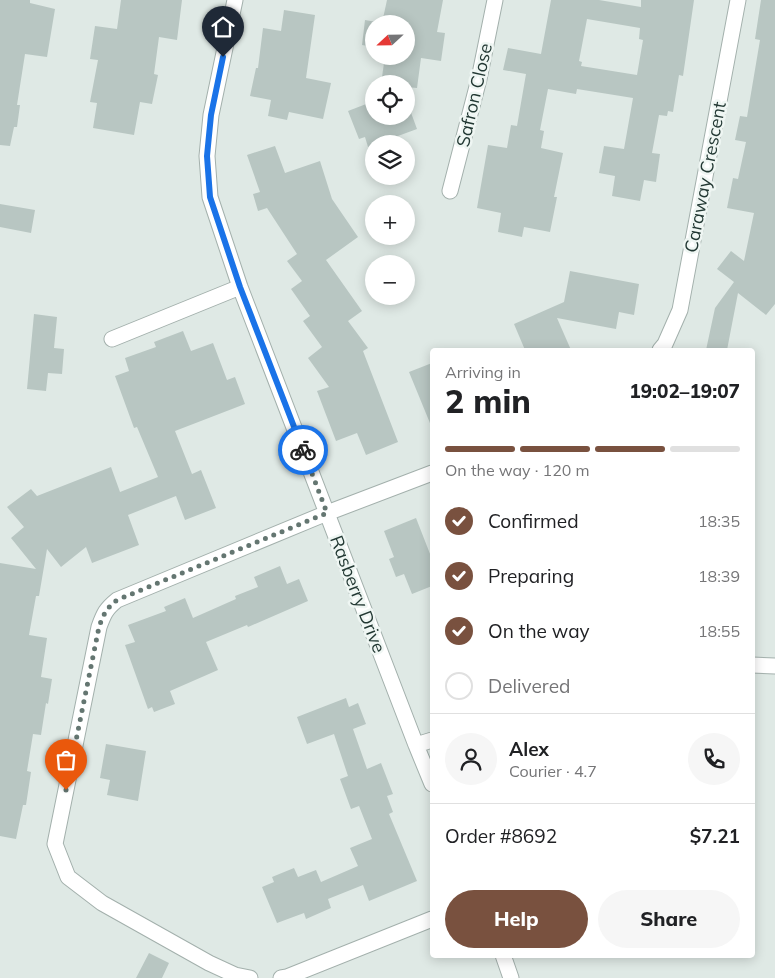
<!DOCTYPE html>
<meta charset="utf-8">
<style>
:root{--surface:#fff;--page:#f6f6f6;--text:#202124;--muted:#757577;--line:#e0e0e0;--accent:#79513f}
body{margin:0;font-family:Mulish,sans-serif;background:var(--page);color:var(--text);height:100vh;display:flex;flex-direction:column;font-size:19px;white-space:nowrap}
*{box-sizing:border-box;margin:0}
p{font-size:16px;color:var(--muted)}
.icon{flex:none;width:28px;height:28px;fill:none;stroke:currentColor;stroke-width:2;stroke-linecap:round;stroke-linejoin:round}
.map{position:relative;flex:1;overflow:hidden}
.panel{position:absolute;left:430px;top:348px;width:325px;height:610px;display:flex;flex-direction:column;background:var(--surface);border-radius:5px;box-shadow:0 2px 12px #0003}
.panel>*{flex:none}
.needle{width:32px;rotate:248deg}
.tools{position:absolute;left:365px;top:15px;display:grid;gap:10px}
.tools a{display:grid;place-items:center;width:50px;height:50px;border-radius:50%;background:var(--surface);box-shadow:0 2px 12px #0003;font-size:25px}
.pin{position:absolute;display:grid;place-items:center;width:42px;height:42px;color:#fff;margin:-51px -21px;border-radius:50% 50% 50% 0;rotate:-45deg;box-shadow:0 0 5px #0007}
.pin .icon{rotate:45deg}
.courier{position:absolute;display:grid;place-items:center;width:50px;height:50px;margin:-25px;border:4px solid #1a73e8;border-radius:50%;background:#fff;color:#222;box-shadow:0 1px 6px #0007}
.summary em{font-style:normal;font-weight:800}
.summary div{display:flex;flex-direction:column-reverse}
.summary{display:flex;align-items:center;justify-content:space-between;height:85px;padding:0 15px}
h1{font-size:32px;font-weight:800;line-height:38px}
.bar{display:grid;grid-template-columns:repeat(4,1fr);gap:8px 5px;align-content:center;height:60px;padding:0 15px}
.bar i{height:6px;border-radius:4px;background:var(--line)}
.bar .current{background:var(--accent)}
.bar p{grid-column:span 4}
.line{display:flex;align-items:center;gap:12px;padding:0 15px;border-top:1px solid var(--line)}
.line div{flex:1}
.round{display:grid;place-items:center;flex:none;width:52px;height:52px;border-radius:26px;background:var(--page)}
ol{padding:0 15px;list-style:none}
li{display:flex;align-items:center;gap:15px;height:55px}
li p{margin-inline-start:auto}
li .icon{padding:5px;border-radius:50%;background:var(--accent);color:#fff;stroke-width:4}
li:last-child{color:var(--muted)}
li i{width:28px;height:28px;border:2px solid var(--line);border-radius:50%}
.cta{display:flex;gap:10px;margin-top:auto;padding:10px 15px}
.cta a{flex:1;height:58px;border-radius:30px;background:var(--accent);color:#fff;font-size:20px;font-weight:800;line-height:58px;text-align:center}
.cta a+a{background:var(--page);color:var(--text)}
.map>svg:first-child{display:block}
.building{fill:#b8c6c2;fill-rule:evenodd}
.lines{fill:none;stroke-linecap:round;stroke-linejoin:round}
.minor-casing{stroke:#a3b0ac;stroke-width:17}
.minor{stroke:#fff;stroke-width:15}
.done{stroke:#647671;stroke-width:5;stroke-dasharray:0 9}
.route{stroke:#1a73e8;stroke-width:6}
.labels{text-anchor:middle;dominant-baseline:central;stroke-width:5;stroke-linejoin:round;paint-order:stroke}
.street-label{font-size:18px;fill:#223833;stroke:#eff6f3}
</style>
<div class="map">
<svg width="775" height="978" viewBox="0 0 775 978">
<rect width="100%" height="100%" fill="#dfe9e5"/>
<path class="building" d="M 0,0 L 30,0 L 30,3 L 55,9 L 47,57 L 25,54 L 17,105 L 20,105 L 17,127 L 14,127 L 10,146 L 0,145 Z
M 121,0 L 182,0 L 177,40 L 159,37 L 154,74 L 158,75 L 152,104 L 140,102 L 134,135 L 93,128 L 97,103 L 90,102 L 98,60 L 90,59 L 95,26 L 117,29 Z
M 387,0 L 443,0 L 437,32 L 445,33 L 441,61 L 421,58 L 417,88 L 406,87 L 406,84 L 381,84 L 385,56 L 406,56 L 406,24 L 374,24 L 374,47 L 362,45 L 365,20 L 382,23 Z
M 551,0 L 599,0 L 641,7 L 641,0 L 694,0 L 683,76 L 679,75 L 673,112 L 668,111 L 667,116 L 659,115 L 652,153 L 660,154 L 656,182 L 644,180 L 640,201 L 612,196 L 615,176 L 599,173 L 604,146 L 624,149 L 633,98 L 577,89 L 576,94 L 548,89 L 540,130 L 544,131 L 541,148 L 563,153 L 554,197 L 557,197 L 550,232 L 524,227 L 522,237 L 498,232 L 501,213 L 477,208 L 488,145 L 507,148 L 511,125 L 517,126 L 526,74 L 503,70 L 508,48 L 541,54 ZM 587,19 L 640,28 L 639,39 L 643,40 L 637,75 L 581,66 L 582,62 L 579,61 Z
M 761,0 L 775,0 L 775,304 L 766,315 L 738,293 L 727,350 L 706,350 L 715,308 L 734,282 L 717,269 L 731,251 L 744,261 L 754,213 L 727,208 L 733,178 L 738,179 L 746,142 L 735,140 L 740,116 L 747,117 L 760,40 L 755,39 Z
M 284,10 L 315,15 L 306,78 L 331,83 L 323,119 L 289,112 L 287,120 L 268,116 L 271,100 L 250,96 L 256,68 L 258,68 L 263,28 L 281,31 Z
M 406,99 L 417,129 L 368,147 L 365,137 L 359,139 L 348,111 L 374,101 L 374,116 L 406,116 Z
M 275,146 L 285,173 L 320,161 L 332,199 L 358,237 L 326,260 L 362,311 L 348,321 L 368,348 L 363,351 L 398,442 L 366,455 L 357,433 L 336,441 L 317,391 L 329,387 L 308,358 L 322,347 L 303,321 L 310,316 L 291,289 L 302,281 L 287,261 L 297,254 L 267,208 L 258,211 L 253,194 L 260,192 L 247,155 Z
M 0,204 L 35,210 L 31,233 L 0,227 Z
M 570,271 L 639,284 L 634,315 L 619,312 L 616,329 L 557,318 L 571,350 L 525,350 L 514,324 L 564,302 Z
M 34,314 L 57,317 L 54,348 L 64,349 L 62,374 L 48,373 L 46,391 L 27,389 Z
M 183,331 L 191,351 L 213,343 L 227,380 L 235,377 L 245,404 L 175,431 L 192,474 L 201,470 L 216,508 L 185,520 L 176,496 L 128,515 L 139,545 L 92,563 L 86,547 L 61,567 L 47,549 L 39,596 L 36,596 L 29,635 L 47,638 L 41,677 L 52,679 L 48,704 L 46,703 L 41,735 L 33,734 L 27,771 L 31,772 L 26,805 L 23,805 L 16,839 L 0,836 L 0,563 L 36,569 L 11,538 L 24,527 L 7,507 L 31,489 L 37,496 L 111,467 L 120,492 L 158,477 L 137,427 L 134,428 L 115,376 L 129,371 L 125,358 L 156,347 L 154,342 Z
M 432,363 L 432,428 L 409,372 Z
M 416,518 L 432,559 L 432,586 L 412,594 L 404,574 L 396,577 L 389,559 L 394,557 L 384,531 Z
M 280,566 L 287,584 L 299,579 L 308,601 L 248,627 L 247,625 L 206,642 L 218,670 L 170,691 L 175,704 L 154,712 L 152,707 L 148,709 L 125,645 L 135,642 L 128,625 L 166,611 L 164,607 L 185,598 L 193,618 L 236,599 L 235,596 L 258,587 L 254,577 Z
M 346,698 L 349,707 L 358,703 L 366,724 L 353,729 L 367,769 L 381,763 L 393,794 L 387,796 L 393,812 L 389,814 L 417,881 L 369,901 L 363,885 L 328,899 L 331,908 L 306,919 L 304,913 L 277,923 L 262,887 L 274,882 L 272,877 L 294,868 L 298,877 L 316,870 L 321,882 L 358,866 L 350,848 L 372,839 L 359,806 L 351,809 L 340,779 L 348,776 L 334,734 L 307,744 L 297,717 Z
M 106,744 L 146,751 L 138,801 L 107,795 L 110,780 L 100,778 Z
M 149,953 L 169,963 L 162,978 L 136,978 Z"/>
<g class="lines">
<g class="minor-casing">
<path id="minor" d="M 235,0 L 211,115 L 207,156 L 210,197 L 240,287 L 416,745 L 432,784
M 450,191 L 479,79 L 495,0
M 112,339 L 240,287
M 660,350 L 665,344 L 680,310 L 738,0
M 752,665 L 775,666
M 416,745 L 432,740
M 503,955 L 511,978
M 250,978 L 235,975 L 209,963 L 102,903 L 68,877 L 55,844 L 99,627 C 104,613 106,609 117,600 L 327,513 L 432,473
M 281,978 L 287,977 L 432,919"/>
</g>
<use href="#minor" class="minor"/>
</g>
<g class="lines">
<path class="done" d="M 66,790 L 99,627 C 104,613 106,609 117,600 L 327,513 L 303,450"/>
<path class="route" d="M 223,57 L 211,115 L 207,156 L 210,197 L 240,287 L 303,450"/>
</g>
<g class="labels">
<g class="street-label">
<text transform="translate(474 95) rotate(-77)">Safron Close</text>
<text transform="translate(705 177) rotate(-79)">Caraway Crescent</text>
<text transform="translate(358 594) rotate(69)">Rasberry Drive</text>
</g>
</g>
</svg>
<div class="tools">
<a><svg class="needle" viewBox="-14 -14 28 28"><path d="M0-13l5 13h-10z" fill="#e53935"/><path d="M0 13l5-13h-10z" fill="#757577"/></svg></a>
<a><svg class="icon" aria-label="locate" viewBox="0 0 24 24"><circle cx="12" cy="12" r="6"/><path d="M12 2v4M12 18v4M2 12h4M18 12h4"/></svg></a>
<a><svg class="icon" aria-label="layers" viewBox="0 0 24 24"><path d="M12 4l9 5-9 5-9-5zM3 14l9 5 9-5"/></svg></a>
<a>+</a>
<a>−</a>
</div>
<div class="pin" style="left:66px;top:790px;background:#ea580c"><svg class="icon" aria-label="bag" viewBox="0 0 24 24"><path d="M5 8h14l-1 12H6zM9 8a3 3 0 0 1 6 0"/></svg></div>
<div class="pin" style="left:223px;top:57px;background:#1f2937"><svg class="icon" aria-label="home" viewBox="0 0 24 24"><path d="M3 11l9-7 9 7M6 9v11h12V9"/></svg></div>
<div class="courier" style="left:303px;top:450px"><svg class="icon" aria-label="bike" viewBox="0 0 24 24"><circle cx="6" cy="16" r="4"/><circle cx="18" cy="16" r="4"/><path d="M6 16l4-8h5l3 8M10 8l3 8H6M13 5h3"/></svg></div>
<section class="panel">
<div class="summary"><div><h1>2 min</h1><p>Arriving in</p></div><em>19:02–19:07</em></div>
<div class="bar"><i class="current"></i><i class="current"></i><i class="current"></i><i></i><p>On the way · 120 m</p></div>
<ol>
<li><svg class="icon" aria-label="check" viewBox="0 0 24 24"><path d="M5 12l5 5 9-10"/></svg>Confirmed<p>18:35</p></li>
<li><svg class="icon" aria-label="check" viewBox="0 0 24 24"><path d="M5 12l5 5 9-10"/></svg>Preparing<p>18:39</p></li>
<li><svg class="icon" aria-label="check" viewBox="0 0 24 24"><path d="M5 12l5 5 9-10"/></svg>On the way<p>18:55</p></li>
<li><i></i>Delivered</li>
</ol>
<div class="line" style="height:90px"><a class="round"><svg class="icon" aria-label="person" viewBox="0 0 24 24"><circle cx="12" cy="8" r="4"/><path d="M4 21q1-7 8-7t8 7"/></svg></a><div><b>Alex</b><p>Courier · 4.7</p></div><a class="round"><svg class="icon" aria-label="phone" viewBox="0 0 24 24"><path d="M5 4h4l2 5-3 2q2 4 5 5l2-3 5 2v4C11 20 4 13 5 4z"/></svg></a></div>
<div class="line" style="height:65px"><div>Order #8692</div><b>$7.21</b></div>
<div class="cta"><a>Help</a><a>Share</a></div>
</section>
</div>
